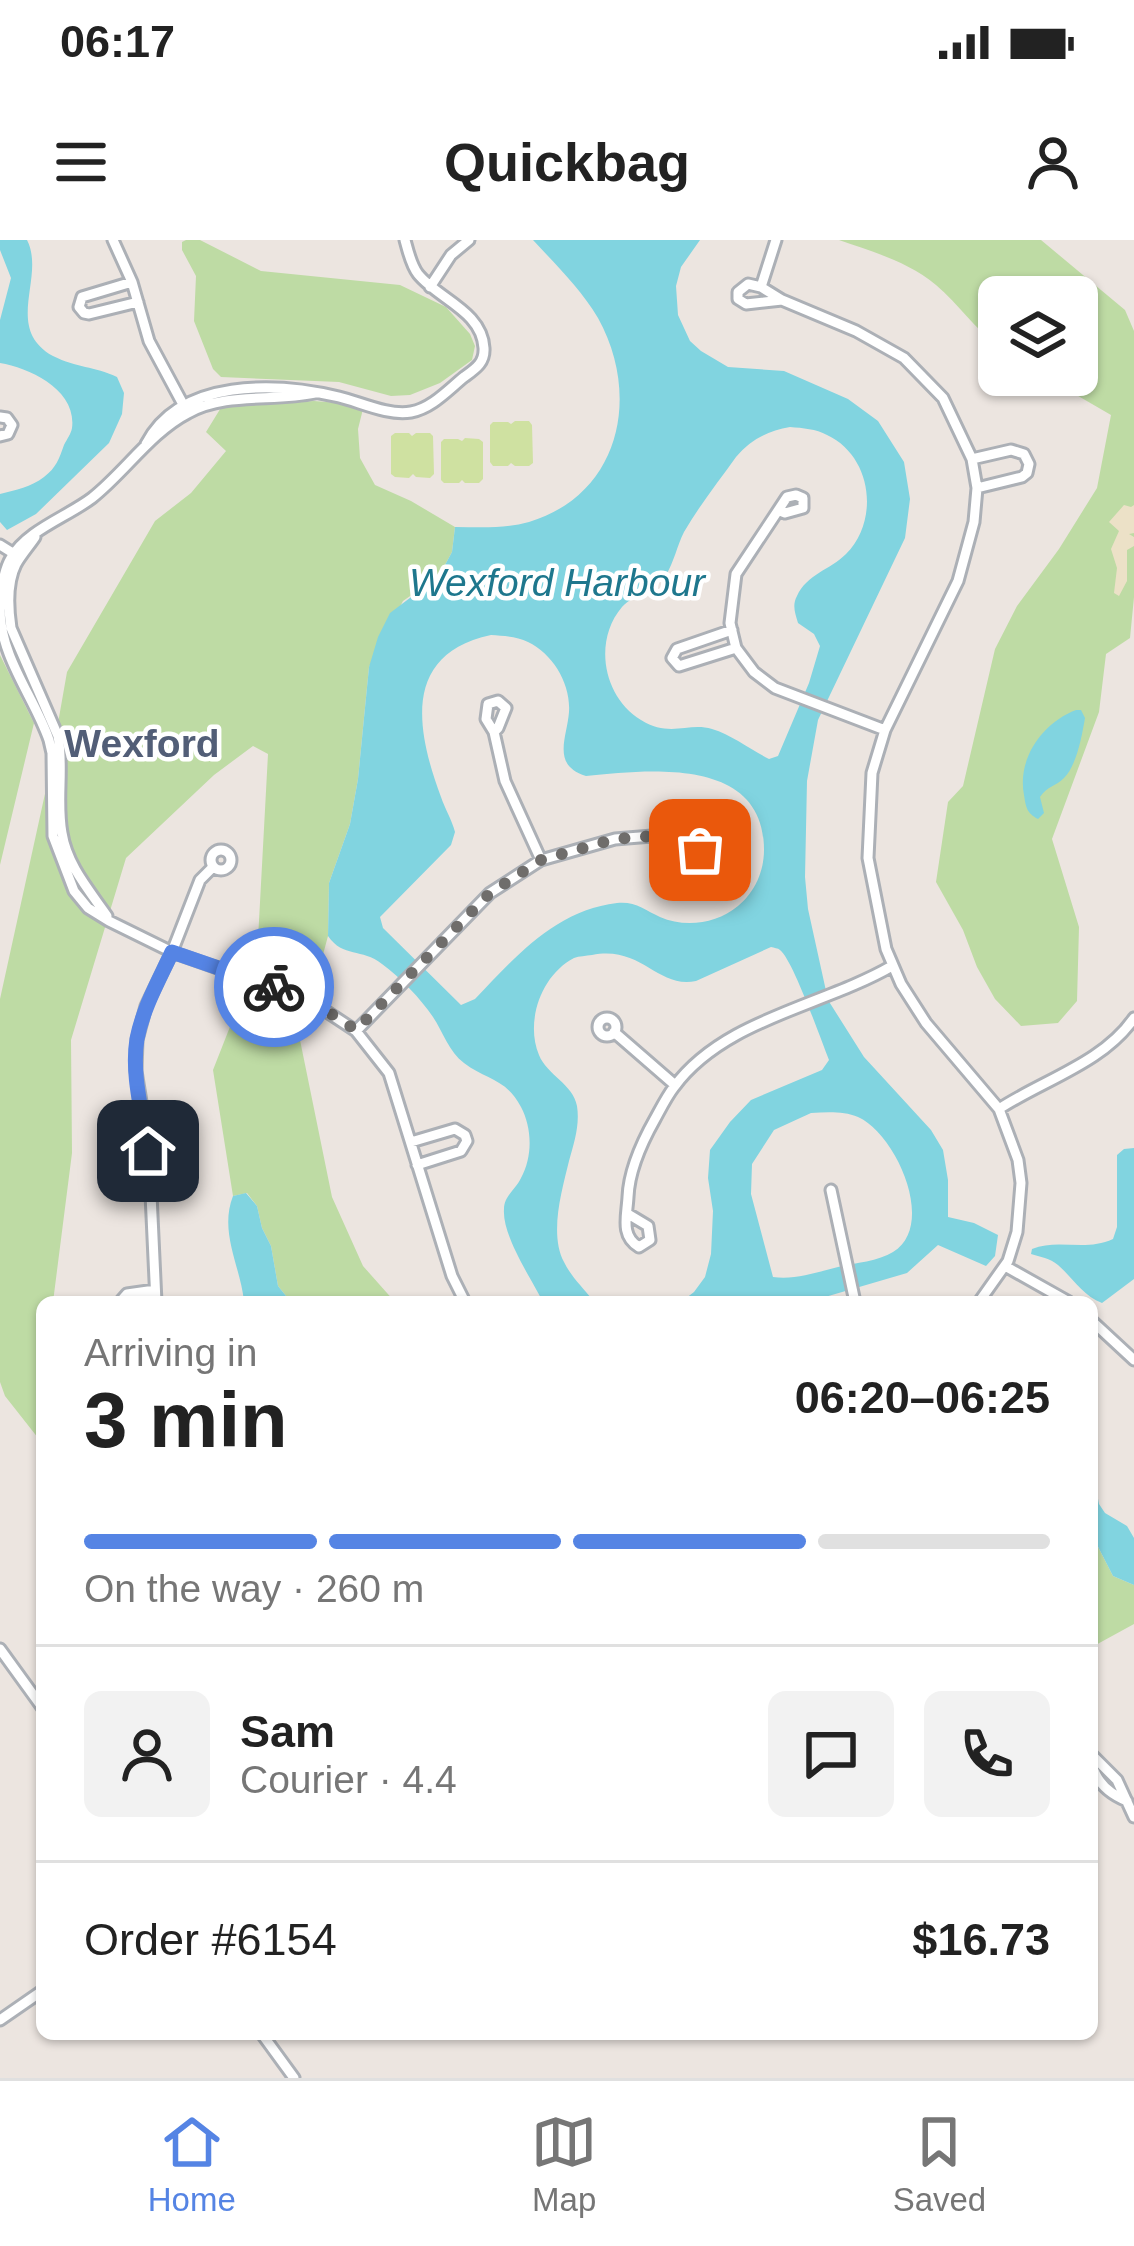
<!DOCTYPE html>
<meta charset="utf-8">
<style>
:root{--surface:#fff;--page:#f2f2f2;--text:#222;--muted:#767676;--line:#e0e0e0;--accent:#5584e4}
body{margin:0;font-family:Arial,sans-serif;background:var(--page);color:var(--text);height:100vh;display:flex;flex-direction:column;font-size:45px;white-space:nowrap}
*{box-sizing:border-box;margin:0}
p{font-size:39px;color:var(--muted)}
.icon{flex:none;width:66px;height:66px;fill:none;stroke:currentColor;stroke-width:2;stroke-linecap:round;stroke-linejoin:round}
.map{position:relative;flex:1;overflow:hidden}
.panel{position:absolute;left:36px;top:1056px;width:1062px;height:744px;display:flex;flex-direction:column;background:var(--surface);border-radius:18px;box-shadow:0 3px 9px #0004}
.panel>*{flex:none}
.tools{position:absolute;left:978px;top:36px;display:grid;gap:24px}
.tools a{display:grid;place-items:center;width:120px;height:120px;border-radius:18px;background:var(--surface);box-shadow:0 3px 9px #0004;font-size:60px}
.pin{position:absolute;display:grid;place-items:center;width:102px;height:102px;color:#fff;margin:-51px;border-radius:24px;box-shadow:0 6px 18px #0006}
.courier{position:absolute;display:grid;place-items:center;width:120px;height:120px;margin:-60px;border:9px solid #5584e4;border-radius:50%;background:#fff;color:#222;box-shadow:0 3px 15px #0007}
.overview em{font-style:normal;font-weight:700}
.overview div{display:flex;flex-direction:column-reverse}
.overview{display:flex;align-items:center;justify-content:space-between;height:204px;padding:0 48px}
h1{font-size:78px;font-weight:700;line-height:90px}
.bar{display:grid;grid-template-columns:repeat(4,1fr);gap:18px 12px;align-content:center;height:144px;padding:0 48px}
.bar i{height:15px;border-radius:9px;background:var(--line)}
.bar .current{background:var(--accent)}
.bar p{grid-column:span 4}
.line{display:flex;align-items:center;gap:30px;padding:0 48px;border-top:3px solid var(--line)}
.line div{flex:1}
.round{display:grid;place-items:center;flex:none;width:126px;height:126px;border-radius:18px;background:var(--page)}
.status{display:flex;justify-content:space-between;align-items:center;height:84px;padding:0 60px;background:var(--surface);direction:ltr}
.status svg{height:33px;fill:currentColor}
header{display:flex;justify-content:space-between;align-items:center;height:156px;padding:0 48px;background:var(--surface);font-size:54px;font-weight:700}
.tab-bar{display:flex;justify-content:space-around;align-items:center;height:168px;border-top:3px solid var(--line);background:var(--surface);font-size:33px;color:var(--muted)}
.tab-bar a{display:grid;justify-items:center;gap:6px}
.tab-bar .current{color:var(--accent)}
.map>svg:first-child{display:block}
.green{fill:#bedba4}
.sand{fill:#ece1c7}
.pitch{fill:#cfe1a1}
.water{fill:#81d4e0;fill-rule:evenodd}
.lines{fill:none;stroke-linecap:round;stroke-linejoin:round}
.minor-casing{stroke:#acb0b6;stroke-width:15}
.minor{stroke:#fff;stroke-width:9}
.done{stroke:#6f6d6b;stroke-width:12;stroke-dasharray:0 21.6}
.route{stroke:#5584e4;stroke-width:15}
.labels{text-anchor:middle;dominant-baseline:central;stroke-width:9;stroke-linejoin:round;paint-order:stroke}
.water-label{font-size:39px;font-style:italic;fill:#1e778d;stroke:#fff}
.neighbourhood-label{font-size:39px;font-weight:bold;fill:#525e77;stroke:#fff}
</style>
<div class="status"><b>06:17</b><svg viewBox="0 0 49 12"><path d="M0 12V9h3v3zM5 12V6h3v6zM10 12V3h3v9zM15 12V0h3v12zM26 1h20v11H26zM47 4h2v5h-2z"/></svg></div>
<header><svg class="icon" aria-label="menu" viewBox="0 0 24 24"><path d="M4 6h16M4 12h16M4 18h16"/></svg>Quickbag<svg class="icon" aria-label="person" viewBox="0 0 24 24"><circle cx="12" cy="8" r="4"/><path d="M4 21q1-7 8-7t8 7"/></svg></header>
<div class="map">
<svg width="1134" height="1838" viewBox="0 0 1134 1838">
<rect width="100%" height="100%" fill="#ece5e0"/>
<path class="green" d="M 186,0 L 200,0 L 261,31 L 400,45 L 446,67 L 470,94 L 475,106 L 472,120 L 440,143 L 410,155 L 391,156 L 339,142 L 221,137 L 213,129 L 194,81 L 196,36 L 182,10 L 182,2 Z
M 839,0 L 1041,0 L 1125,70 L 1134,91 L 1134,357 L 1130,398 L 1106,414 L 1099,472 L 1052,599 L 1079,687 L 1077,761 L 1058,783 L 1021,786 L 995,759 L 977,727 L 963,690 L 936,642 L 948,562 L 963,546 L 995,409 L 1017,366 L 1059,309 L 1097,248 L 1111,175 L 1042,135 L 1077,135 L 1077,57 L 999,57 L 999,106 C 974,89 959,64 936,45 C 907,21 873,12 839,0 Z
M 314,161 L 339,163 L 363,169 L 358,189 L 360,218 L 375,245 L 411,261 L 455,287 L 452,312 L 439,336 L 403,361 L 369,427 L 358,539 L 350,584 L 329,643 L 328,696 L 300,800 L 332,957 L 363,1026 L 395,1062 L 291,1062 L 278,1046 L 271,1006 L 262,988 L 257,966 L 247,953 L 233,956 L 213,830 L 257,718 L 268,514 L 253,506 L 214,535 L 126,618 L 71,800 L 72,913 L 53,1062 L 42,1062 L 42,1203 L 5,1156 L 0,1142 L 0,759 L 48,540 L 67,432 L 155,281 L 191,253 L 226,211 L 206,192 L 222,166 Z
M 0,415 L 34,483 L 0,625 Z
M 1092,1295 L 1113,1336 L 1134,1345 L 1134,1384 L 1092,1407 Z"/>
<path class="sand" d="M 1124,265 L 1131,267 L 1134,265 L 1134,293 L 1129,294 L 1134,297 L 1134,306 L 1127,310 L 1127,341 L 1119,356 L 1114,353 L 1117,328 L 1111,309 L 1119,291 L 1109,282 Z"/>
<path class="pitch" d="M 515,181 L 529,181 L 532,185 L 533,223 L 529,226 L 515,226 L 511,223 L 508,226 L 493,226 L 490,222 L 490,185 L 493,182 L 508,182 L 511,184 Z
M 395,193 L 409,193 L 412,196 L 416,193 L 430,193 L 433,196 L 434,234 L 430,238 L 416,237 L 413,234 L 409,238 L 395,237 L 391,234 L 391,196 Z
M 465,198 L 479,199 L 483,202 L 483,239 L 479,243 L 465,243 L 462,240 L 459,243 L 444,243 L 441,240 L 441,202 L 444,199 L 458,199 L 462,201 Z"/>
<path class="water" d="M 0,0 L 27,0 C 46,37 3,88 53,116 C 77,128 94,126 117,137 L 124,153 L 122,174 L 109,203 L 36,274 L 7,290 L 0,282 L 0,254 C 16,250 31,247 44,237 C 56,228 59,219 64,205 C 67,199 71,194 72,188 C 77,150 30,128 0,123 L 0,80 L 11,38 L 0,10 Z
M 533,0 L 700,0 L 681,27 L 676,46 L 678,75 L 690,101 L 701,111 L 728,127 L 784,131 L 848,159 L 878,181 L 904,222 L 910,259 L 905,298 L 818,480 L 807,541 L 805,637 L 808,669 L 828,760 L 864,817 L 931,890 L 943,910 L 948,940 L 948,977 L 974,983 L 998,995 L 995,1016 L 986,1026 L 938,1005 L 907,1033 L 808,1062 L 681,1062 L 694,1052 L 705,1037 L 711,1014 L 713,971 L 708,938 L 710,910 L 730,882 L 751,860 L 822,830 L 829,820 C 821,800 793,720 780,710 C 778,708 774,708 771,707 L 696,741 C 657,749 642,705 592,715 C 586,716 579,716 574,718 C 541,735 525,782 539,815 C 547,835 573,844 577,866 C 580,885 574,903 569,921 C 562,950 549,994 564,1022 C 570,1035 583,1048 592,1059 L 598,1062 L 543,1062 C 531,1038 502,996 504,969 C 504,956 516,949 521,938 C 533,916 532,888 521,867 C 506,838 486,840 464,823 C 449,812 443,792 433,777 C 420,758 401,738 382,724 C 362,708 343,718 328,696 L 329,643 L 350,584 L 358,539 L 369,427 L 378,397 L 390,373 L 439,336 L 452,312 L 455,287 C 479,287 505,289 529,282 C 621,254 641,155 598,78 C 581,49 556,25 533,0 ZM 790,187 C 803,188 816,189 827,195 C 872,216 880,280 846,314 C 830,330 807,334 797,356 C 792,365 795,373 798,383 L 814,394 L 820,406 L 809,443 L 778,516 L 769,519 C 751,510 732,495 712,489 C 688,482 670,498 641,480 C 603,457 593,401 622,367 C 635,353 656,350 666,335 C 674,322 677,306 684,292 C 699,266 719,241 736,217 C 751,199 768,191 790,187 ZM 491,395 C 503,396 517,396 528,402 C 553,414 571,444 569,472 C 567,498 551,525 586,536 C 649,530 764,516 764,610 C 764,631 755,652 738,666 C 716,684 685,688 660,677 C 645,670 635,661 617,663 C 556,670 515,717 475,759 L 461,765 L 383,688 L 380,677 L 451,605 L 455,592 C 452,580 445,569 441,557 C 416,490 402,414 491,395 ZM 811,873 C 827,872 844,871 858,877 C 896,894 937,985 893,1012 C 879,1021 855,1023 838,1027 C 817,1032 796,1040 773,1037 L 751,954 L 752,924 L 774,890 Z
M 1076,470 L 1081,470 L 1085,478 C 1082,495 1077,525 1064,538 C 1055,547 1047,546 1040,557 L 1044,573 L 1038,579 C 1027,573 1026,568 1024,555 C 1017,519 1042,483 1076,470 Z
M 1134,908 L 1134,1039 L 1102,1063 C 1083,1056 1073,1038 1058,1025 C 1050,1018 1040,1017 1031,1014 L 1032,1009 C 1058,998 1085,1012 1113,999 L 1117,987 L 1117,915 L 1124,909 Z
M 246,953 L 257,966 L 262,988 L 271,1006 L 278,1046 L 291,1062 L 244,1061 C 240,1025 219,992 233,956 Z
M 1092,1227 L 1099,1264 L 1105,1273 L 1127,1286 L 1134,1298 L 1134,1345 L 1113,1336 L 1092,1295 Z"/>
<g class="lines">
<g class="minor-casing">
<path id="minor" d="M 113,0 L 132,42 L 149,101 L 185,168
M 132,42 L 82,57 L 79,67 L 84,73 L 89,74 L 138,62
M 430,47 L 451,15 L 469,0
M 761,47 L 776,0
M 782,60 L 746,64 L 738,59 L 738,52 L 748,44 L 761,47 L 782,60 L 856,91 L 904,118 L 943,158 L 972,219 L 977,248 L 974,282 L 958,341 L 885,490 L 872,533 L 868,618 L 886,709 L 901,744 L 926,783 L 999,869 L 1018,920 L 1021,943 L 1017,992 L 1008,1021 L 979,1062
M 315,153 C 273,162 226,152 188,173 C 151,192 124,233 92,258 C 67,277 27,290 11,318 C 3,331 0,356 0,371 C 1,418 34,457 49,500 L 52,513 L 53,596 L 74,651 L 88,668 L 109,681 L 172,712 L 309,760 L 356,791 L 389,833 L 452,1036 L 465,1062
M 0,177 L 7,178 L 12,185 L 8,194 L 0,196
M 146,204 C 180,138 277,142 339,157 C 360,162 388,176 411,172 C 432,168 448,150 464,137 C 475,129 485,123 484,108 C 482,71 438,59 418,34 C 411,25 408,11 405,0
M 972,219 L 1011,210 L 1024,214 L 1029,224 L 1027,233 L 1022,237 L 977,248
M 780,271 L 785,273 L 803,268 L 803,258 L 796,255 L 787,257 L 736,334 L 730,383 L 736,408 L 754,432 L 775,448 L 885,490
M 35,297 C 29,306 21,315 16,324 C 7,342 8,368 11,388 L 58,496 C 64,528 56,561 62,593 C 67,625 89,650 107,676
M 0,305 L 16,315
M 732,390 L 677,409 L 672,418 L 679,426 L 736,408
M 494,492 L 498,488 L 506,468 L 498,461 L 488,464 L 486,479 L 494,492 L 505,541 L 541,620
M211 620a10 10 0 1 1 20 0a10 10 0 1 1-20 0Z
M598 787a9 9 0 1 1 18 0a9 9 0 1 1-18 0Z
M 356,791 L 490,653 L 541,620 L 615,599 L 652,596 L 678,602 L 684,598 L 692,600 L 701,610 L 698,617 L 691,620 L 678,602
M 614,792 L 675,845
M 999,869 C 1043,840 1103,823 1134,778
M 411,902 L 455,889 L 465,895 L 467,901 L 461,911 L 417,925
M 831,950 L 855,1062
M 628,974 L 648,986 L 650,1000 L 639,1007 C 620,996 627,976 628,957 C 629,931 642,902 655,879 C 661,868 667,856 674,847 C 724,779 823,766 892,726
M 1005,1026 L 1069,1062
M 120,1062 L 127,1054 L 155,1050
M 156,1062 L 149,911 L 136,831 L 137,800 L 146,766 L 172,712 L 200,640 L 213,627
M 1092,1081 L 1134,1120
M 0,1409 L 42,1467
M 1092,1515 L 1117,1540 L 1134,1577
M 1092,1524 C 1096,1542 1110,1554 1127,1561
M 0,1780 L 42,1751
M 262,1794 L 294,1838"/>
</g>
<use href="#minor" class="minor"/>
</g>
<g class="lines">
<path class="done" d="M 274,747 L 310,760 L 356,790 L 490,653 L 541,620 L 615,599 L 652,596 L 678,602 L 684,598 L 692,600 L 700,610"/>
<path class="route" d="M 148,911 C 143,875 131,835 137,799 C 143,768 159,740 172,712 L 274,747"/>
</g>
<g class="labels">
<g class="water-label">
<text x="557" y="342">Wexford Harbour</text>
</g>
<g class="neighbourhood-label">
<text x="142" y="503">Wexford</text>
</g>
</g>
</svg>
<div class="tools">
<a><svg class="icon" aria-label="layers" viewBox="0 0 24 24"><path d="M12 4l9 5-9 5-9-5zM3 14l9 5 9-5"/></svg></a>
</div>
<div class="pin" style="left:700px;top:610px;background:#ea580c"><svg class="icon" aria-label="bag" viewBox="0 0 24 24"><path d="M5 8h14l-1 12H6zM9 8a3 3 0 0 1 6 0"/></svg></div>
<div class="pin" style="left:148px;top:911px;background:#1f2937"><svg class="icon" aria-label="home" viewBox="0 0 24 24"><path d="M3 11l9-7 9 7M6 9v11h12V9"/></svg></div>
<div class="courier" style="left:274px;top:747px"><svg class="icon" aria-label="bike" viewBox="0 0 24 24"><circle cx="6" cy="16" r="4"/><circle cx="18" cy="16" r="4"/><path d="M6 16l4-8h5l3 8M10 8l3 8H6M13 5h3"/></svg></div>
<section class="panel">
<div class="overview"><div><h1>3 min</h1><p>Arriving in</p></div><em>06:20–06:25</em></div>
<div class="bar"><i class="current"></i><i class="current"></i><i class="current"></i><i></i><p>On the way · 260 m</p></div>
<div class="line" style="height:216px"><a class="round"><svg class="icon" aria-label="person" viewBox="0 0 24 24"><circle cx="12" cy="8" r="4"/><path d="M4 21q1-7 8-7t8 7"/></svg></a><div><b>Sam</b><p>Courier · 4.4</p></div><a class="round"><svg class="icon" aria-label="chat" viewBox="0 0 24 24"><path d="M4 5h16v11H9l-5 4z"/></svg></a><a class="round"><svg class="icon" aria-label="phone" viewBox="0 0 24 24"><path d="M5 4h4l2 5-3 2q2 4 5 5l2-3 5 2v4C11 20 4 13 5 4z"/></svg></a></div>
<div class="line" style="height:156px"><div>Order #6154</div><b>$16.73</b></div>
</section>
</div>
<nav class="tab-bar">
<a class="current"><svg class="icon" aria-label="home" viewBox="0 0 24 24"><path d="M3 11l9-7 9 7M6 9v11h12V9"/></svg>Home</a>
<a><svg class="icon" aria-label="map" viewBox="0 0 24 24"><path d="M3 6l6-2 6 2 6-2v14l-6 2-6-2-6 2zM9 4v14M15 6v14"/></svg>Map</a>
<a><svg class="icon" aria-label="saved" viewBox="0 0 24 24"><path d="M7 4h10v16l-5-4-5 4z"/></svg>Saved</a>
</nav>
